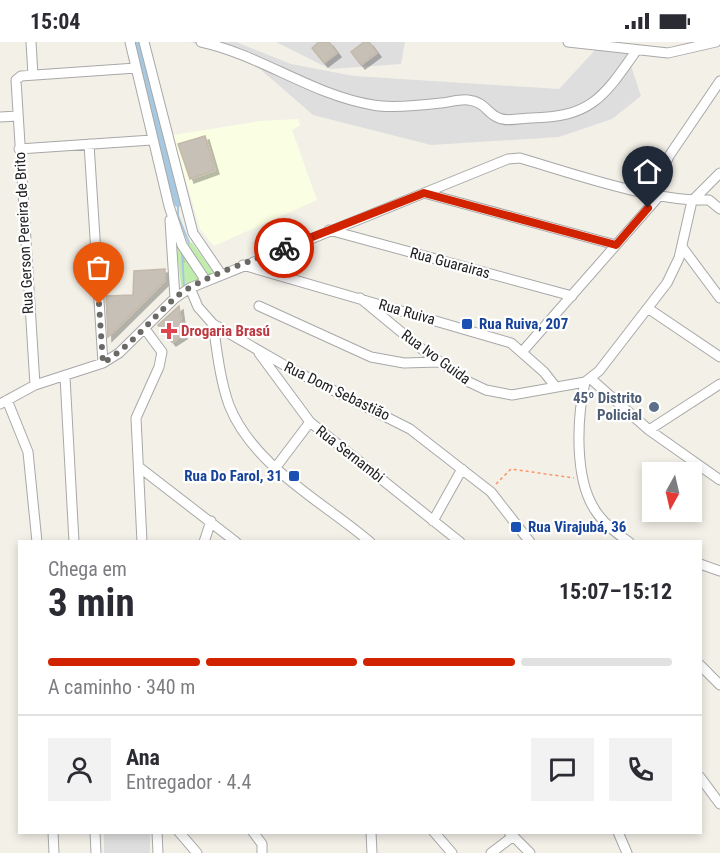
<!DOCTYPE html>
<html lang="pt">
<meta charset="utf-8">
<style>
:root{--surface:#fff;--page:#f2f2f3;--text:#2b2b33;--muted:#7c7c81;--line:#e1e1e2;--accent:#d22300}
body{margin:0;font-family:"Roboto Condensed",sans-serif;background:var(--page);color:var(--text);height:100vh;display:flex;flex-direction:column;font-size:22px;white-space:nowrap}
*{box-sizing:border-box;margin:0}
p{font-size:20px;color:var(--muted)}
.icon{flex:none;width:33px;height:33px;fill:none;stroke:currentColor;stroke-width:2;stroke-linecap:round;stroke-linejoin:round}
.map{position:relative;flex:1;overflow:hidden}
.details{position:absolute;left:18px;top:498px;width:684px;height:294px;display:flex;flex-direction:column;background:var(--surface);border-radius:0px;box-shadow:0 3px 9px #0003}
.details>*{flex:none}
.needle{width:39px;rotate:188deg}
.controls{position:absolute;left:642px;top:420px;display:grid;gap:12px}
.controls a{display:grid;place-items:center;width:60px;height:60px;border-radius:0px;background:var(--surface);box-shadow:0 3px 9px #0003;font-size:30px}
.pin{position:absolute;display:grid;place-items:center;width:51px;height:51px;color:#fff;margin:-62px -26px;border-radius:50% 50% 50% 0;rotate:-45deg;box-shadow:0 0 6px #0007}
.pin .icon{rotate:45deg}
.courier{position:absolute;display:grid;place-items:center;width:60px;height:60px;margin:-30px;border:4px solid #d22300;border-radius:50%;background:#fff;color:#222;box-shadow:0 2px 8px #0007}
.headline em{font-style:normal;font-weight:700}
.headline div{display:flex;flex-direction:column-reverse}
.headline{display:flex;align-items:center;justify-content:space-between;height:102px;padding:0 30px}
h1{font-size:39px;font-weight:700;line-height:45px}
.bar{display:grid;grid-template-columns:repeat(4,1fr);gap:9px 6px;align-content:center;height:72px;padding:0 30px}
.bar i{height:8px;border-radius:4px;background:var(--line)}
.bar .on{background:var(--accent)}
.bar p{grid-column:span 4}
.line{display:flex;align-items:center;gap:15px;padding:0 30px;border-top:2px solid var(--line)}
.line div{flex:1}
.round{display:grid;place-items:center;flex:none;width:63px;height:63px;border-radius:0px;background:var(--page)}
.status{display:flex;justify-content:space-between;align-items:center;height:42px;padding:0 30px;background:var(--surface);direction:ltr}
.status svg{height:16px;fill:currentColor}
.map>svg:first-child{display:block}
.residential{fill:#dfdede}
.education{fill:#faffe3}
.grass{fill:url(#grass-tufts)}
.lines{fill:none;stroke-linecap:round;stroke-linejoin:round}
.stream{stroke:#a6c9e1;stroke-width:2}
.canal{stroke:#a6c9e1;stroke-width:8}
.building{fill:#c7c0b6;stroke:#c4b9a9;stroke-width:1.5;filter:url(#shadow)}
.minor-casing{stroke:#a8a8a8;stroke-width:11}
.path{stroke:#ff936b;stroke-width:1.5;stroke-dasharray:3 3;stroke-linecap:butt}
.minor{stroke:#fff;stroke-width:9}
.done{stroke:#6a6966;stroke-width:6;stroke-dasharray:0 10.8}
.route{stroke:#d22300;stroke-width:8}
.transit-dot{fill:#1a4fb4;stroke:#fff;stroke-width:2}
.health-dot{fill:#e0444e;stroke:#fff;stroke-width:2}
.service-dot{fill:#5c6f8a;stroke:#fff;stroke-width:2}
.labels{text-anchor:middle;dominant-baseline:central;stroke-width:4.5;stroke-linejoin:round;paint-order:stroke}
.street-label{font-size:15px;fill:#212121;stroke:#fff}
.transit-label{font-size:15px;font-weight:bold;fill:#164399;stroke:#fff;text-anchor:start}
.health-label{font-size:15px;font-weight:bold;fill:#be3a42;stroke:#fff;text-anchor:start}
.service-label{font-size:15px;font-weight:bold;fill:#4e5e75;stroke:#fff;text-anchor:end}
</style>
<div class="status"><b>15:04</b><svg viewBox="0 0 49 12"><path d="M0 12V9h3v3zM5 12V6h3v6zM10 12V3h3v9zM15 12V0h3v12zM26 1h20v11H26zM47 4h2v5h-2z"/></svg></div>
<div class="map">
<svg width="720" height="811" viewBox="0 0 720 811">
<defs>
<pattern id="grass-tufts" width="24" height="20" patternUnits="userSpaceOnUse" patternTransform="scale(1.5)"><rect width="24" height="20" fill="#c1edac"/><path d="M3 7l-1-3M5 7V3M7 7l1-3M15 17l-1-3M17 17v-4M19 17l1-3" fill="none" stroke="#a6cb94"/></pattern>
<filter id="shadow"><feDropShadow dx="4" dy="4" stdDeviation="0" flood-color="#0004"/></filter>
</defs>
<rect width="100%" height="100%" fill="#f2f0e7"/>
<path class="residential" d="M 190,0 L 236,0 L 291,22 L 354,34 L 559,47 L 597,6 L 626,9 L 641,54 L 612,77 L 559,95 L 431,103 L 313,73 L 252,20 Z
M 276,0 L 405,0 L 401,22 L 330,27 Z
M 104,791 L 150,791 L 150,811 L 104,811 Z"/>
<path class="education" d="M 298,77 L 300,83 L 292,88 L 317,158 L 214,204 L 200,187 L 173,93 L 260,79 Z"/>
<path class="grass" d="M 189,201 L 192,201 L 215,232 L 182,249 L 176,204 L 184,213 L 184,206 Z"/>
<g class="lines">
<path class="stream" d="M 178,161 L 178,174 L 189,201
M 178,174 L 179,182
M 182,209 L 184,245"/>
<path class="canal" d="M 135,0 L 178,161"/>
</g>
<path class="building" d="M 319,0 L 329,0 L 337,11 L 324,21 L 312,6 Z
M 364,0 L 369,0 L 377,11 L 361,23 L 351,10 Z
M 205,94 L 215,128 L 190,137 L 178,102 Z
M 165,227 L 165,239 L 108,295 L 106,254 L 133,253 L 134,229 Z
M 179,264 L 183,293 L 172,300 L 158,283 Z"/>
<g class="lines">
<g class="minor-casing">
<path id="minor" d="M 31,0 L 33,33
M 130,0 L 169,164 L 182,203 L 206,239
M 144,0 L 193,191 L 221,232
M 201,0 C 261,13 312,53 373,63 C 389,66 424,63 441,61 C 450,60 460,57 468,58 C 486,60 487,72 499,76 C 507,80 522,76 531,76 C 591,75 603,56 636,9
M 568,0 L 668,11 L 716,0
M 0,75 L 18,74
M 89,102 L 103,321
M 19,107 L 152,98
M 424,151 L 616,203
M 652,152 L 669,114 L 720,39
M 170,178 L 175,256
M 329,188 L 572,254
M 682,205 L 720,256
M 243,223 L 511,301 L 544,330 L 555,344
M 190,246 L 198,265 L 213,282 L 291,327 L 410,387 L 491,450 L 530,500
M 360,256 L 423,308 L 469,340 L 486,348 L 512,353 L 585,340 L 599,329 L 667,241 L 679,216 L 692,159 L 720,131
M 259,264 L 371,315 L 404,321 L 439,320
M 649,267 L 720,315
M 213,282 C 217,309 220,338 229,363 C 253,424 322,459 370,500
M 522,310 L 660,153
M 259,311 L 310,380 L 460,500
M 65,335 L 74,500
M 591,337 L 649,388 L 720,438
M 585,340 C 577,376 574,436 595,468 C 603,481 616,491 629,500
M 35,343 L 16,38 L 21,34 L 136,26
M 7,358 L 28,410 L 37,500
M 0,362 L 35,343 L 103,321 L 119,311 L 175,256 L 190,246 L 508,117 L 520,116 C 574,132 654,160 709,158 L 720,167
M 649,388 L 720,342
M 139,425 L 236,500
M 276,425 L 310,380
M 433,479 L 462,427
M 142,500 L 136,376 L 159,325 L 162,310 L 145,287
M 204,500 L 211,479
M 700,522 L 720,529
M 700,623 L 720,643
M 700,735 L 720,762
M 53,790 L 54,811
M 95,790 L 96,811
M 157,790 L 158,811
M 179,790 L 197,811
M 253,790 L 262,802 L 262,811
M 371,790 L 372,811
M 434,790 L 452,811
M 509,790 L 530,811
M 618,790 L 627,811
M 491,811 L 512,795"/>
</g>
<path class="path" d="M 496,442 L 511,427 L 574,436"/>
<use href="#minor" class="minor"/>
</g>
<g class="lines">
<path class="done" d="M 99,262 L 103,321 C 132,303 150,278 175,256 C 199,235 253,219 284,206"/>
<path class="route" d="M 284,206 L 424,151 L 616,203 L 648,166"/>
</g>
<g class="transit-dot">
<rect x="461" y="276" width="12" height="12" rx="3"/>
<rect x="288" y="428" width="12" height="12" rx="3"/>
<rect x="510" y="479" width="12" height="12" rx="3"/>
</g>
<path class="health-dot" d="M166 280h6v6h6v6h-6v6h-6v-6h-6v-6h6z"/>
<circle class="service-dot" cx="654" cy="365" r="6"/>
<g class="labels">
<g class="street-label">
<text transform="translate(24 191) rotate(-93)">Rua Gerson Pereira de Brito</text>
<text transform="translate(450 221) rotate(15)">Rua Guarairas</text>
<text transform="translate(407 270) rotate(16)">Rua Ruiva</text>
<text transform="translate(436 315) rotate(36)">Rua Ivo Guida</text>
<text transform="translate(337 349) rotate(26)">Rua Dom Sebastião</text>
<text transform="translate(350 412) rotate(38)">Rua Sernambi</text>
</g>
<g class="transit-label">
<text x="479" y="282">Rua Ruiva, 207</text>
<text x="282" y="434" text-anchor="end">Rua Do Farol, 31</text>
<text x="528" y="485">Rua Virajubá, 36</text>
</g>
<g class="health-label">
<text x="181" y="289">Drogaria Brasú</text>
</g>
<g class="service-label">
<text x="642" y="356">45º Distrito<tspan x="642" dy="17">Policial</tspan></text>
</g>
</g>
</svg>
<div class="controls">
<a><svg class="needle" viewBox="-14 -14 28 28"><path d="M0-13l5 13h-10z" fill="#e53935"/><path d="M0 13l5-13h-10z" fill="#7c7c81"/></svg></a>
</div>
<div class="pin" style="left:99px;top:262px;background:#ea580c"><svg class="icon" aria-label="bag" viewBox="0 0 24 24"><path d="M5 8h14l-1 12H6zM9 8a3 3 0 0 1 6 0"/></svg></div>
<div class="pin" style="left:648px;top:166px;background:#1f2937"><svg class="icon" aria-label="home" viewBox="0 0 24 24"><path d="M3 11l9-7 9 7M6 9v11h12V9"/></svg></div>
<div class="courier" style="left:284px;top:206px"><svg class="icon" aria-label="bike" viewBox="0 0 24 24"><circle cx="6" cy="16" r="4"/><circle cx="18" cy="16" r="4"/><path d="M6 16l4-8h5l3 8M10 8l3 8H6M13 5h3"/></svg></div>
<section class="details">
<div class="headline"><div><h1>3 min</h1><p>Chega em</p></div><em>15:07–15:12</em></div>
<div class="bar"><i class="on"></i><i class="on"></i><i class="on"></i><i></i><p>A caminho · 340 m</p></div>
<div class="line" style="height:108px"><a class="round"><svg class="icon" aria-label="person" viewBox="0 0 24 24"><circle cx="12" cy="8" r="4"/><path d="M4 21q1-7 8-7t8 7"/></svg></a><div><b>Ana</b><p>Entregador · 4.4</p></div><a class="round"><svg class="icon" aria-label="chat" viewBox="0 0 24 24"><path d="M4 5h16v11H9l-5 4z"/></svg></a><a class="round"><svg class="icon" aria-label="phone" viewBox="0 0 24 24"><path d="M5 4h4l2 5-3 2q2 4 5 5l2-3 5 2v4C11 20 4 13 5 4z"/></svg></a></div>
</section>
</div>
